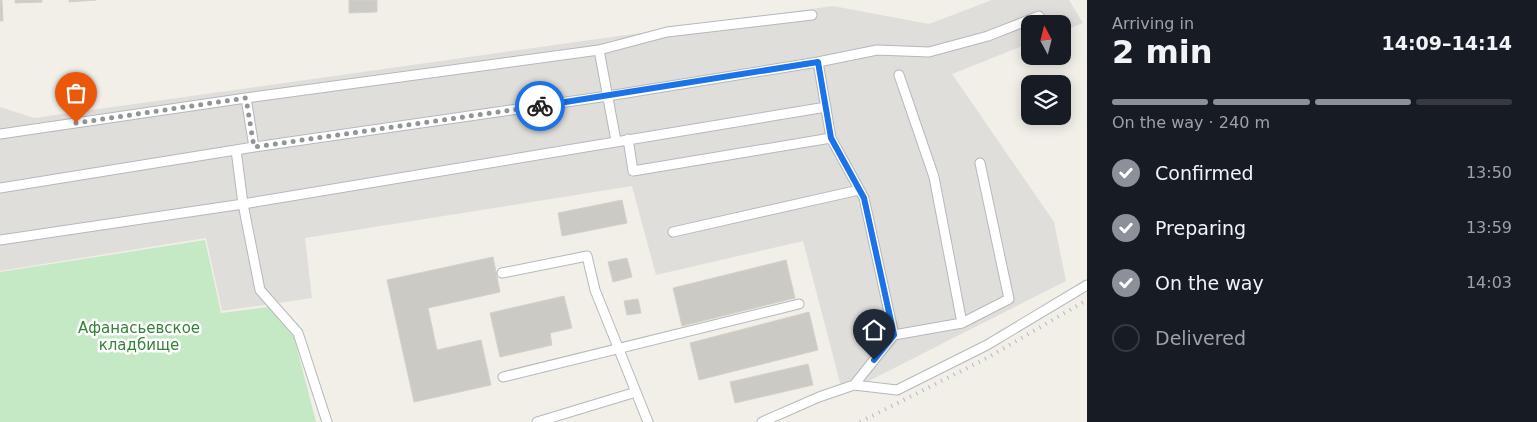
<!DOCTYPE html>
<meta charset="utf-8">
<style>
:root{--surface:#171b24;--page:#20242c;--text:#f1f3f6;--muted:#9ea1a6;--line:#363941;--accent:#8c9099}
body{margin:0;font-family:"DejaVu Sans",sans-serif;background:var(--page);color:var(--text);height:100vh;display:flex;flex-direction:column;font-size:19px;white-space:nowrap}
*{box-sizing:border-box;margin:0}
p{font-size:16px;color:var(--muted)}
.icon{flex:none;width:28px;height:28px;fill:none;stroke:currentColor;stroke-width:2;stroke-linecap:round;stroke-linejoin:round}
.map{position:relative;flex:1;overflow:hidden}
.drawer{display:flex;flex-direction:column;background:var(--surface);width:450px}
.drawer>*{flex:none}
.needle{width:32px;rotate:353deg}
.buttons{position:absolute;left:1021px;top:15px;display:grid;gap:10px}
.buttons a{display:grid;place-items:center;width:50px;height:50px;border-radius:10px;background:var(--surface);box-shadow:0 2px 12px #0003;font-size:25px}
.pin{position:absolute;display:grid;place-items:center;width:42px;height:42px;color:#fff;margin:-51px -21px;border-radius:50% 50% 50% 0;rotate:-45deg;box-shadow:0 0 5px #0007}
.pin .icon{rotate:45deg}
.courier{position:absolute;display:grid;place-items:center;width:50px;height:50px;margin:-25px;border:4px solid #1a73e8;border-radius:50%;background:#fff;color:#222;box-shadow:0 1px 6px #0007}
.summary em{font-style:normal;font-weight:600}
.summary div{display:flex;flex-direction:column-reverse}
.summary{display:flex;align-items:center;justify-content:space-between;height:85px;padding:0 25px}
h1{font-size:32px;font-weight:600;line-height:38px}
.bar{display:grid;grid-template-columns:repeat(4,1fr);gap:8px 5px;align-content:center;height:60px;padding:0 25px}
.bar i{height:6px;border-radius:4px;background:var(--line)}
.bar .selected{background:var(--accent)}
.bar p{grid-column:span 4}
ol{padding:0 25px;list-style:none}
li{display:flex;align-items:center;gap:15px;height:55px}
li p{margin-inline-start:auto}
li .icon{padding:5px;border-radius:50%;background:var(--accent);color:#fff;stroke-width:4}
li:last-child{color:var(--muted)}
li i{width:28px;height:28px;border:2px solid var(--line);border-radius:50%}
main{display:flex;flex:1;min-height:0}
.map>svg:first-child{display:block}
.industrial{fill:#e0deda}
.green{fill:#c5e8c5}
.building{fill:#cccac5;stroke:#d6d1c6}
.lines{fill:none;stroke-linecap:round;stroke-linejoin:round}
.lane-casing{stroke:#b5b8bc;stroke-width:11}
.lane{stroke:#fff;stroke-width:9}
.rail{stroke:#b6b7b8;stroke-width:4;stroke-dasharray:1 6;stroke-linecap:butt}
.done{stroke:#929495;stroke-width:5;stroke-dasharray:0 9}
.route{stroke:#1a73e8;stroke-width:6}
.labels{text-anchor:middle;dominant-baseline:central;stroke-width:5;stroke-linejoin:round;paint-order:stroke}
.park-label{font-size:15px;fill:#348238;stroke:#fff}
</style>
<main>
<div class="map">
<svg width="1087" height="422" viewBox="0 0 1087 422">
<rect width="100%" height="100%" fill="#f1efe8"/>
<path class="industrial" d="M 992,0 L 1069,0 L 1083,23 L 1063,31 L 1062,24 L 1030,24 L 1030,43 L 952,74 L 1054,222 L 1066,281 L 843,394 L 803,241 L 656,275 L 632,186 L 305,238 L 312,298 L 222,311 L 206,238 L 0,271 L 0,107 L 34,118 L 833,6 L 929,24 Z"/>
<path class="green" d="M 205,240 L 221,313 L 268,307 L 294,337 L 316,422 L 0,422 L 0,272 Z"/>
<path class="building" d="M 0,0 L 2,0 L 3,21 L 0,21 Z
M 15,0 L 42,0 L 42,2 L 15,3 Z
M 69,0 L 96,0 L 69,2 Z
M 349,0 L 377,0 L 377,12 L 349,13 Z
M 622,200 L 627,223 L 562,236 L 558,213 Z
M 493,257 L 500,292 L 428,308 L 437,350 L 481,340 L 491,385 L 414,402 L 387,280 Z
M 627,258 L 632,277 L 613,282 L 608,262 Z
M 786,260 L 795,298 L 682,326 L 673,288 Z
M 564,296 L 572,328 L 550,333 L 552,345 L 500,357 L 490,313 Z
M 638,299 L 641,313 L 627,315 L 624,301 Z
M 809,312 L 818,350 L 699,380 L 690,343 Z
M 808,364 L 813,385 L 735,403 L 730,382 Z"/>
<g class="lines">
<g class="lane-casing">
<path id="lane" d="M 599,50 L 667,32 L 812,15
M 818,62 L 877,50 L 929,52 L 988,36 L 1039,16
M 246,98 L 599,50 L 616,141
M 0,134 L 246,98 L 254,147
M 628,139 L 633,171 L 831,138
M 236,150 L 243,204 L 260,290 L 298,333 L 327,422
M 0,188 L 254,147 L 608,96 L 818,62 L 831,138 L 864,198 L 894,335 L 854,385
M 673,232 L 859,190
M 0,240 L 243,204 L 826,107
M 502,273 L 587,256 L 595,290 L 648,422
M 962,323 L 1009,299 L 980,163
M 894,335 L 962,323 L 934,177 L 899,75
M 503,377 L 799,304
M 537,422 L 636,392
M 762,422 L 819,397 L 854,385 L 897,390 L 987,345 L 1087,285"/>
</g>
<use href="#lane" class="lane"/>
<path class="rail" d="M 860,422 L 987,358 L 1087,300"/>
</g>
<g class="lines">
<path class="done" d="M 76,123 L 246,98 L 254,147 L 540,106"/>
<path class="route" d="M 540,106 L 818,62 L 831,138 L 864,198 L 894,335 L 874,360"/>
</g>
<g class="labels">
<g class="park-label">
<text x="139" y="328">Афанасьевское<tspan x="139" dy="17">кладбище</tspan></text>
</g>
</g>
</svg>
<div class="buttons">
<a><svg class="needle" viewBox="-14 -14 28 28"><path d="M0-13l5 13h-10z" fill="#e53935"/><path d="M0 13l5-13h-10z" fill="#9ea1a6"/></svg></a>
<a><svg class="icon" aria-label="layers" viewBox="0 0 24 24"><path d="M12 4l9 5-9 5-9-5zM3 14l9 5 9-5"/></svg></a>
</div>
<div class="pin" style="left:76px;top:123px;background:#ea580c"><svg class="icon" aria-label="bag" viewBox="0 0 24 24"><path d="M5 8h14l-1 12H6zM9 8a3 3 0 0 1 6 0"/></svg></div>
<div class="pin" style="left:874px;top:360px;background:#1f2937"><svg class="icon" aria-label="home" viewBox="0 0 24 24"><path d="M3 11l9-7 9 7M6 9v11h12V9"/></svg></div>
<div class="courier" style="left:540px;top:106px"><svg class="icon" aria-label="bike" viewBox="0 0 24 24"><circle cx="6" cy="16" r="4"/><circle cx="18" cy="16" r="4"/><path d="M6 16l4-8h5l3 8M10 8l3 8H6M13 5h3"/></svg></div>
</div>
<section class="drawer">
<div class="summary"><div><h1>2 min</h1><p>Arriving in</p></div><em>14:09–14:14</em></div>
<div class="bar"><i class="selected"></i><i class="selected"></i><i class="selected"></i><i></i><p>On the way · 240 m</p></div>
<ol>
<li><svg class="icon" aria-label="check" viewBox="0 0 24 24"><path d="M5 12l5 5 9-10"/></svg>Confirmed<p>13:50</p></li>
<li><svg class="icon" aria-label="check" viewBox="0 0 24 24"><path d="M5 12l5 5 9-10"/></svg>Preparing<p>13:59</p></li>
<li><svg class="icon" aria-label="check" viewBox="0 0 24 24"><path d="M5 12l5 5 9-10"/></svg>On the way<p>14:03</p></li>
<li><i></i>Delivered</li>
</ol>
</section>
</main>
